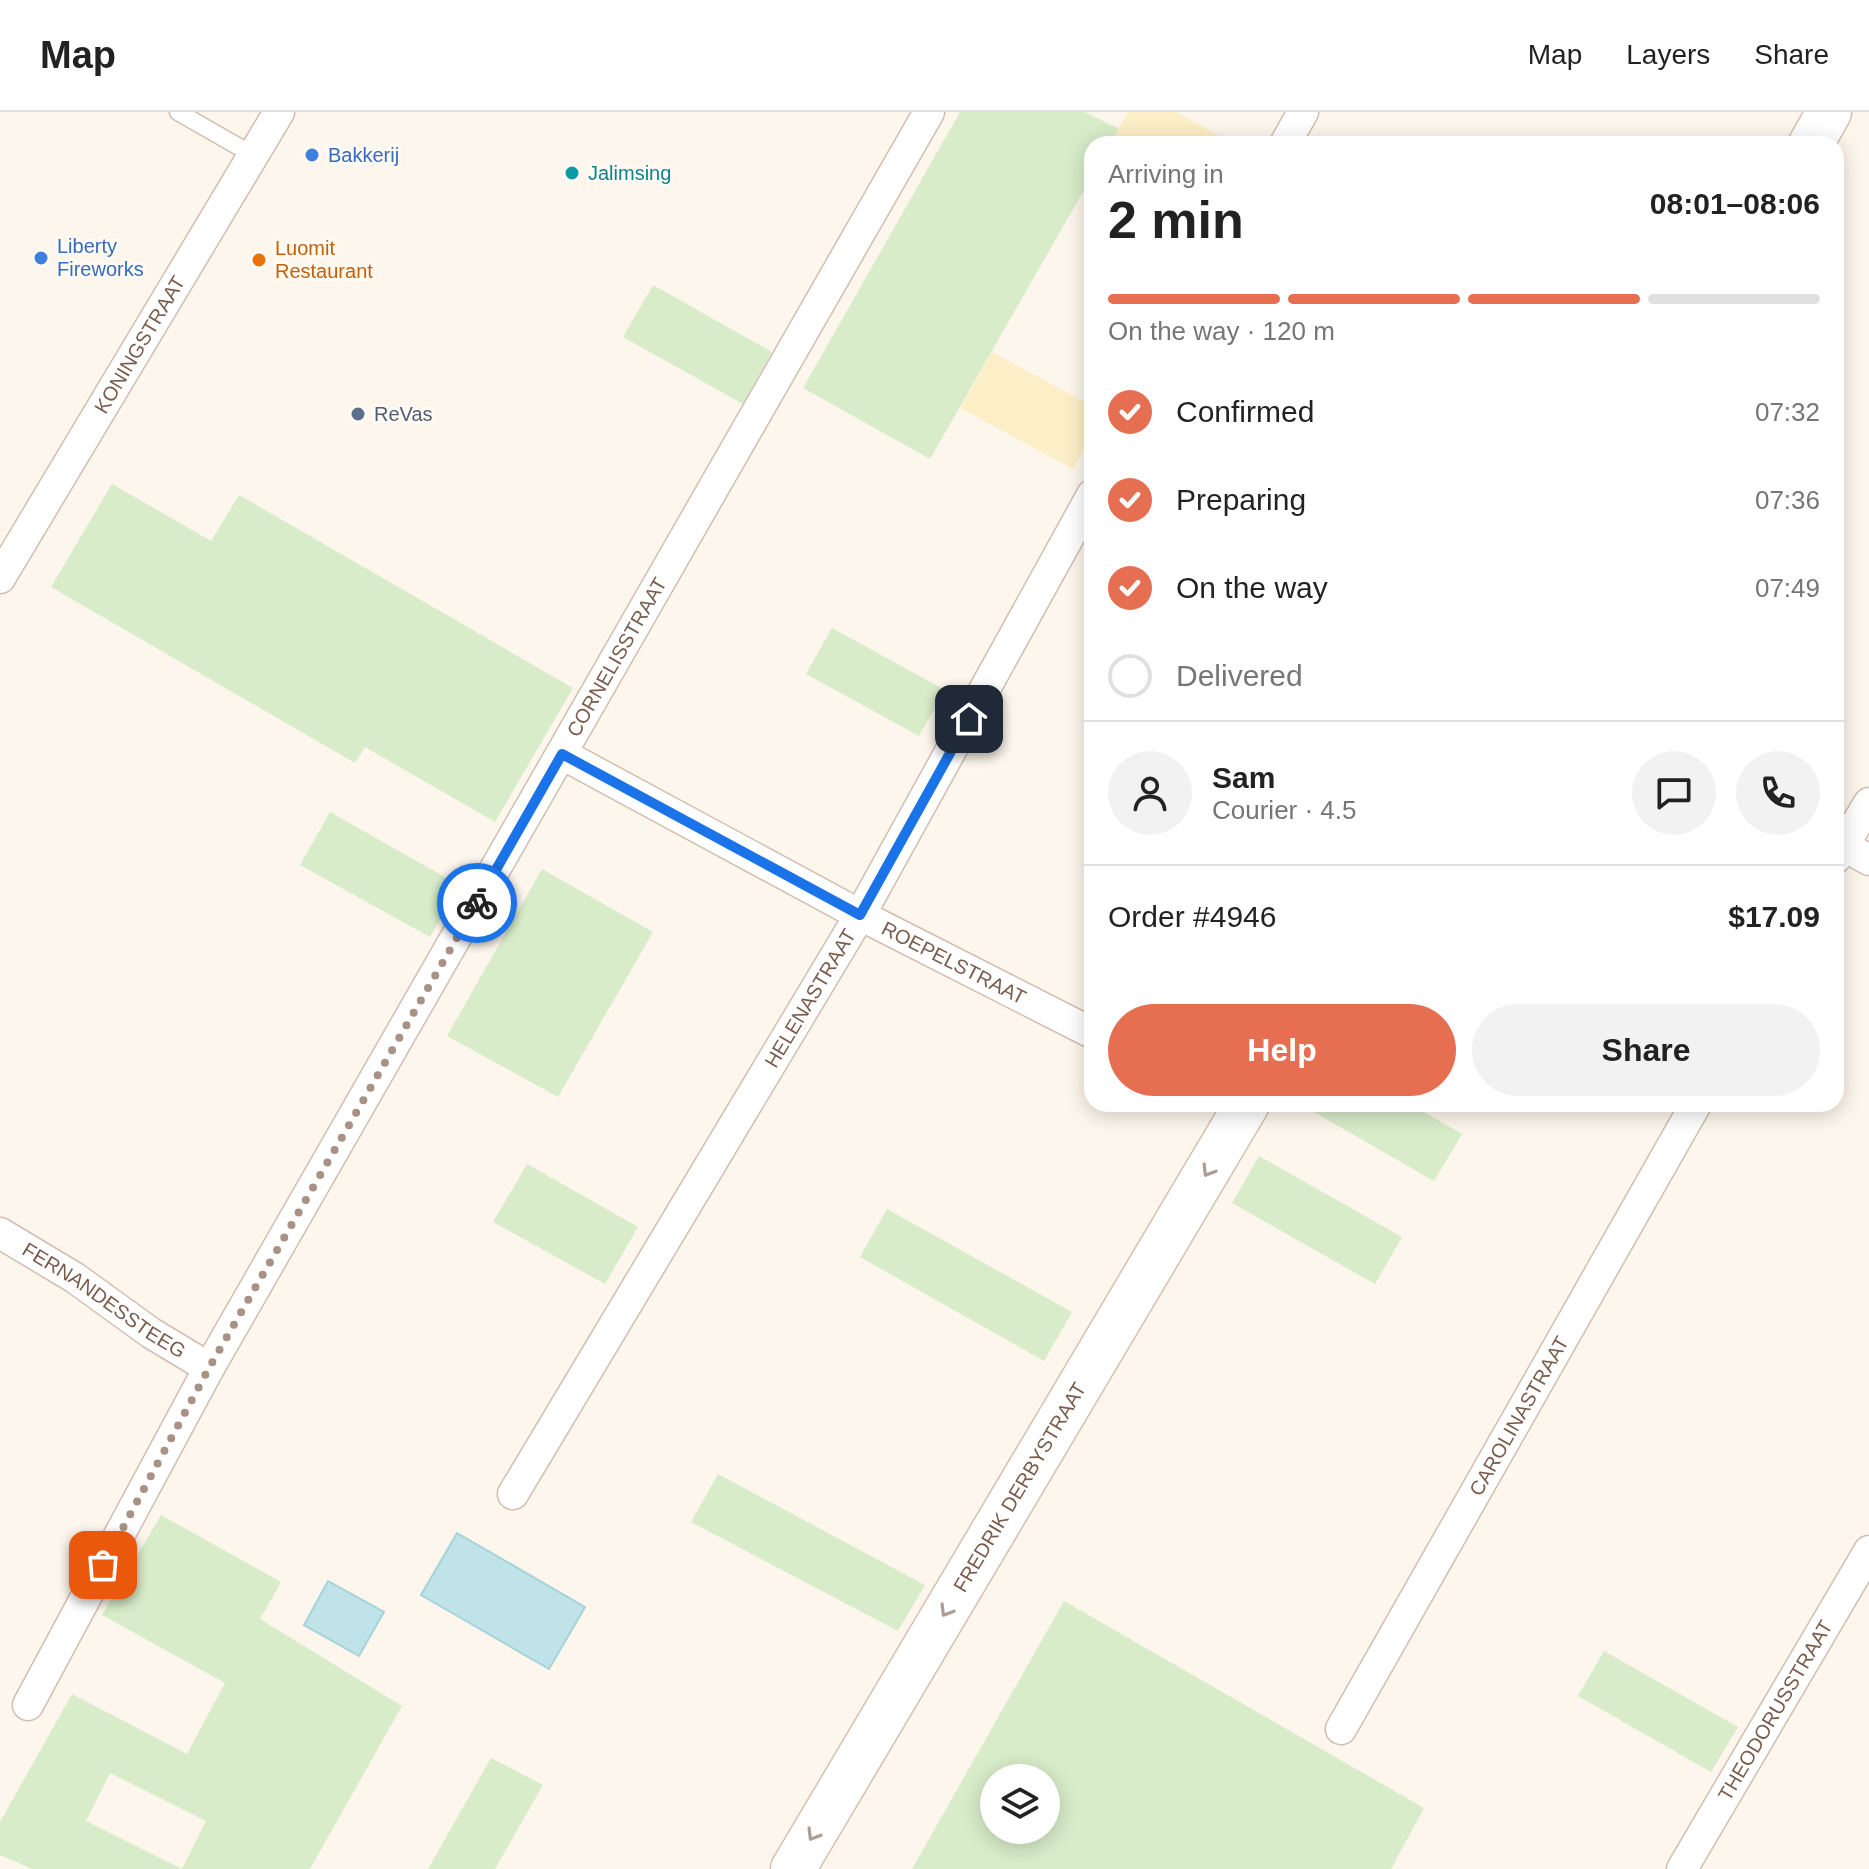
<!DOCTYPE html>
<meta charset="utf-8">
<style>
:root{--surface:#fff;--page:#f2f2f2;--text:#222;--muted:#767676;--line:#e0e0e0;--accent:#e76f51}
body{margin:0;font-family:Arial,sans-serif;background:var(--page);color:var(--text);height:100vh;display:flex;flex-direction:column;font-size:30px;white-space:nowrap}
*{box-sizing:border-box;margin:0}
p{font-size:26px;color:var(--muted)}
.icon{flex:none;width:44px;height:44px;fill:none;stroke:currentColor;stroke-width:2;stroke-linecap:round;stroke-linejoin:round}
.map{position:relative;flex:1;overflow:hidden}
.side{position:absolute;left:1084px;top:24px;width:760px;height:976px;display:flex;flex-direction:column;background:var(--surface);border-radius:24px;box-shadow:0 4px 20px #0003}
.side>*{flex:none}
.tools{position:absolute;left:980px;top:1652px;display:grid;gap:16px}
.tools a{display:grid;place-items:center;width:80px;height:80px;border-radius:50%;background:var(--surface);box-shadow:0 4px 20px #0003;font-size:40px}
.pin{position:absolute;display:grid;place-items:center;width:68px;height:68px;color:#fff;margin:-34px;border-radius:16px;box-shadow:0 4px 12px #0006}
.courier{position:absolute;display:grid;place-items:center;width:80px;height:80px;margin:-40px;border:6px solid #1a73e8;border-radius:50%;background:#fff;color:#222;box-shadow:0 2px 10px #0007}
.summary em{font-style:normal;font-weight:700}
.summary div{display:flex;flex-direction:column-reverse}
.summary{display:flex;align-items:center;justify-content:space-between;height:136px;padding:0 24px}
h1{font-size:52px;font-weight:700;line-height:60px}
.bar{display:grid;grid-template-columns:repeat(4,1fr);gap:12px 8px;align-content:center;height:96px;padding:0 24px}
.bar i{height:10px;border-radius:6px;background:var(--line)}
.bar .current{background:var(--accent)}
.bar p{grid-column:span 4}
.line{display:flex;align-items:center;gap:20px;padding:0 24px;border-top:2px solid var(--line)}
.line div{flex:1}
.round{display:grid;place-items:center;flex:none;width:84px;height:84px;border-radius:42px;background:var(--page)}
ol{padding:0 24px;list-style:none}
li{display:flex;align-items:center;gap:24px;height:88px}
li p{margin-inline-start:auto}
li .icon{padding:8px;border-radius:50%;background:var(--accent);color:#fff;stroke-width:4}
li:last-child{color:var(--muted)}
li i{width:44px;height:44px;border:4px solid var(--line);border-radius:50%}
.primary-button{display:flex;gap:16px;margin-top:auto;padding:16px 24px}
.primary-button a{flex:1;height:92px;border-radius:48px;background:var(--accent);color:#fff;font-size:32px;font-weight:700;line-height:92px;text-align:center}
.primary-button a+a{background:var(--page);color:var(--text)}
header{display:flex;align-items:center;gap:48px;box-sizing:border-box;height:112px;padding:0 40px;background:var(--surface);border-bottom:2px solid var(--line)}
header strong{font-size:38px}
nav{display:flex;gap:44px;margin-inline-start:auto;font-size:28px}
.map>svg:first-child{display:block}
.green{fill:#d8ecc9;fill-rule:evenodd}
.sand{fill:#fcefc7}
.water{fill:#bfe3e8;stroke:#a5d3da;stroke-width:2}
.lines{fill:none;stroke-linecap:round;stroke-linejoin:round}
.lane-casing{stroke:#d1beb0;stroke-width:19}
.street-casing{stroke:#d1beb0;stroke-width:33}
.secondary-casing{stroke:#d6c0b0;stroke-width:47}
.lane{stroke:#fff;stroke-width:16}
.street{stroke:#fff;stroke-width:30}
.secondary{stroke:#fff;stroke-width:44}
.oneway{stroke:#af9d94}
.done{stroke:#a89285;stroke-width:8;stroke-dasharray:0 14.4}
.route{stroke:#1a73e8;stroke-width:10}
.shop-dot{fill:#3f7fe0;stroke:#fffaf3;stroke-width:3}
.culture-dot{fill:#0f9aa8;stroke:#fffaf3;stroke-width:3}
.food-dot{fill:#e8710a;stroke:#fffaf3;stroke-width:3}
.service-dot{fill:#5c6f8a;stroke:#fffaf3;stroke-width:3}
.labels{text-anchor:middle;dominant-baseline:central;stroke-width:6;stroke-linejoin:round;paint-order:stroke}
.shop-label{font-size:20px;fill:#366cbe;stroke:#fffaf3;text-anchor:start}
.culture-label{font-size:20px;fill:#0d838f;stroke:#fffaf3;text-anchor:start}
.food-label{font-size:20px;fill:#c56008;stroke:#fffaf3;text-anchor:start}
.street-label{font-size:20px;fill:#7a5c4d;stroke:#fffaf3}
.service-label{font-size:20px;fill:#4e5e75;stroke:#fffaf3;text-anchor:start}
</style>
<header>
<strong>Map</strong>
<nav><a>Map</a><a>Layers</a><a>Share</a></nav>
</header>
<div class="map">
<svg width="1869" height="1757" viewBox="0 0 1869 1757">
<rect width="100%" height="100%" fill="#fdf6ec"/>
<path class="green" d="M 960,0 L 1085,0 L 1119,17 L 1110,32 L 1092,32 L 1092,64 L 930,347 L 803,276 Z
M 653,173 L 772,240 L 743,292 L 623,225 Z
M 112,372 L 211,429 L 239,383 L 573,576 L 495,710 L 365,635 L 355,651 L 51,475 Z
M 832,516 L 945,578 L 919,624 L 806,562 Z
M 330,700 L 459,773 L 430,825 L 300,753 Z
M 542,757 L 653,820 L 558,985 L 447,924 Z
M 1300,992 L 1410,992 L 1462,1022 L 1434,1069 Z
M 1259,1044 L 1402,1125 L 1375,1172 L 1232,1091 Z
M 527,1052 L 638,1115 L 605,1172 L 493,1110 Z
M 887,1097 L 1072,1200 L 1044,1249 L 860,1145 Z
M 718,1362 L 925,1473 L 898,1519 L 691,1410 Z
M 161,1403 L 281,1470 L 260,1507 L 402,1594 L 310,1757 L 32,1757 L 0,1743 L 0,1710 L 72,1582 L 187,1642 L 225,1571 L 102,1503 ZM 110,1661 L 206,1709 L 182,1757 L 86,1709 Z
M 1064,1489 L 1424,1696 L 1391,1757 L 912,1757 ZM 994,1666 L 1046,1666 L 1046,1718 L 994,1718 Z
M 1604,1539 L 1738,1615 L 1711,1660 L 1578,1584 Z
M 491,1646 L 543,1673 L 495,1757 L 428,1757 Z"/>
<path class="sand" d="M 1128,0 L 1176,0 L 1235,32 L 1115,32 L 1111,30 Z
M 992,240 L 1092,294 L 1092,323 L 1073,357 L 960,296 Z"/>
<path class="water" d="M 457,1421 L 585,1495 L 549,1557 L 421,1483 Z
M 328,1469 L 384,1500 L 359,1544 L 304,1513 Z"/>
<g class="lines">
<g class="lane-casing">
<path id="lane" d="M 178,0 L 253,43"/>
</g>
<g class="street-casing">
<g id="street">
<path d="M 1285,32 L 1303,0"/>
<path id="s1" d="M 0,466 L 279,0"/>
<path id="s2" d="M 562,642 L 860,803 L 1092,921"/>
<path d="M 1836,729 L 1869,748"/>
<path d="M 1836,746 L 1869,691"/>
<path id="s3" d="M 0,1121 L 75,1166 L 151,1221 L 209,1256"/>
<path id="s4" d="M 513,1382 L 860,803 L 1092,383"/>
<path id="s5" d="M 28,1593 L 209,1256 L 929,0"/>
<path id="s6" d="M 1341,1617 L 1696,992"/>
<path id="s7" d="M 1682,1757 L 1869,1439"/>
</g>
</g>
<g class="secondary-casing">
<g id="secondary">
<path d="M 1811,32 L 1829,0"/>
<path id="s8" d="M 793,1757 L 1247,992"/>
</g>
</g>
<use href="#lane" class="lane"/>
<use href="#street" class="street"/>
<use href="#secondary" class="secondary"/>
</g>
<defs><path id="oneway-chevron" d="M-2-3.5L2.5 0L-2 3.5" fill="none" stroke-width="1.6" stroke-linecap="round" stroke-linejoin="round" transform="scale(2)"/></defs>
<g class="oneway">
<use href="#oneway-chevron" transform="translate(1208 1059) rotate(121)"/>
<use href="#oneway-chevron" transform="translate(946 1499) rotate(121)"/>
<use href="#oneway-chevron" transform="translate(813 1723) rotate(121)"/>
</g>
<g class="lines">
<path class="done" d="M 103,1453 L 209,1256 L 477,791"/>
<path class="route" d="M 477,791 L 562,642 L 860,803 L 969,607"/>
</g>
<g class="shop-dot">
<circle cx="312" cy="43" r="8"/>
<circle cx="41" cy="146" r="8"/>
</g>
<circle class="culture-dot" cx="572" cy="61" r="8"/>
<circle class="food-dot" cx="259" cy="148" r="8"/>
<circle class="service-dot" cx="358" cy="302" r="8"/>
<g class="labels">
<g class="shop-label">
<text x="328" y="43">Bakkerij</text>
<text x="57" y="134">Liberty<tspan x="57" dy="23">Fireworks</tspan></text>
</g>
<g class="culture-label">
<text x="588" y="61">Jalimsing</text>
</g>
<g class="food-label">
<text x="275" y="136">Luomit<tspan x="275" dy="23">Restaurant</tspan></text>
</g>
<g class="street-label">
<text stroke="none"><textPath href="#s1" startOffset="272">KONINGSTRAAT</textPath></text>
<text stroke="none"><textPath href="#s5" startOffset="1202">CORNELISSTRAAT</textPath></text>
<text stroke="none"><textPath href="#s2" startOffset="444">ROEPELSTRAAT</textPath></text>
<text stroke="none"><textPath href="#s4" startOffset="578">HELENASTRAAT</textPath></text>
<text stroke="none"><textPath href="#s3" startOffset="124">FERNANDESSTEEG</textPath></text>
<text stroke="none"><textPath href="#s6" startOffset="360">CAROLINASTRAAT</textPath></text>
<text stroke="none"><textPath href="#s8" startOffset="444">FREDRIK DERBYSTRAAT</textPath></text>
<text stroke="none"><textPath href="#s7" startOffset="184">THEODORUSSTRAAT</textPath></text>
</g>
<g class="service-label">
<text x="374" y="302">ReVas</text>
</g>
</g>
</svg>
<div class="tools">
<a><svg class="icon" aria-label="layers" viewBox="0 0 24 24"><path d="M12 4l9 5-9 5-9-5zM3 14l9 5 9-5"/></svg></a>
</div>
<div class="pin" style="left:103px;top:1453px;background:#ea580c"><svg class="icon" aria-label="bag" viewBox="0 0 24 24"><path d="M5 8h14l-1 12H6zM9 8a3 3 0 0 1 6 0"/></svg></div>
<div class="pin" style="left:969px;top:607px;background:#1f2937"><svg class="icon" aria-label="home" viewBox="0 0 24 24"><path d="M3 11l9-7 9 7M6 9v11h12V9"/></svg></div>
<div class="courier" style="left:477px;top:791px"><svg class="icon" aria-label="bike" viewBox="0 0 24 24"><circle cx="6" cy="16" r="4"/><circle cx="18" cy="16" r="4"/><path d="M6 16l4-8h5l3 8M10 8l3 8H6M13 5h3"/></svg></div>
<section class="side">
<div class="summary"><div><h1>2 min</h1><p>Arriving in</p></div><em>08:01–08:06</em></div>
<div class="bar"><i class="current"></i><i class="current"></i><i class="current"></i><i></i><p>On the way · 120 m</p></div>
<ol>
<li><svg class="icon" aria-label="check" viewBox="0 0 24 24"><path d="M5 12l5 5 9-10"/></svg>Confirmed<p>07:32</p></li>
<li><svg class="icon" aria-label="check" viewBox="0 0 24 24"><path d="M5 12l5 5 9-10"/></svg>Preparing<p>07:36</p></li>
<li><svg class="icon" aria-label="check" viewBox="0 0 24 24"><path d="M5 12l5 5 9-10"/></svg>On the way<p>07:49</p></li>
<li><i></i>Delivered</li>
</ol>
<div class="line" style="height:144px"><a class="round"><svg class="icon" aria-label="person" viewBox="0 0 24 24"><circle cx="12" cy="8" r="4"/><path d="M4 21q1-7 8-7t8 7"/></svg></a><div><b>Sam</b><p>Courier · 4.5</p></div><a class="round"><svg class="icon" aria-label="chat" viewBox="0 0 24 24"><path d="M4 5h16v11H9l-5 4z"/></svg></a><a class="round"><svg class="icon" aria-label="phone" viewBox="0 0 24 24"><path d="M5 4h4l2 5-3 2q2 4 5 5l2-3 5 2v4C11 20 4 13 5 4z"/></svg></a></div>
<div class="line" style="height:104px"><div>Order #4946</div><b>$17.09</b></div>
<div class="primary-button"><a>Help</a><a>Share</a></div>
</section>
</div>
